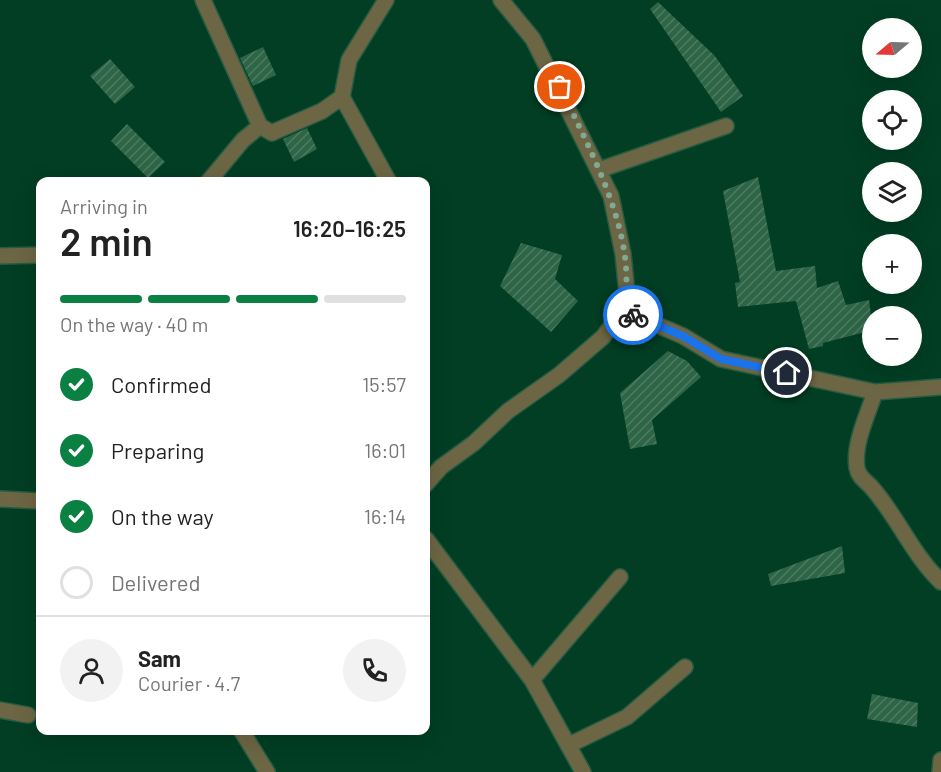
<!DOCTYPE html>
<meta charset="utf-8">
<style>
:root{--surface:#fff;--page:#f2f2f2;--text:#222;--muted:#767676;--line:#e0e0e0;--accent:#0b8043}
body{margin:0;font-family:Barlow,sans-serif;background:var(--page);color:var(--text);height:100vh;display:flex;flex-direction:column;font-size:22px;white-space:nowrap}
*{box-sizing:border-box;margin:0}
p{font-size:20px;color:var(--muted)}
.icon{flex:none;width:33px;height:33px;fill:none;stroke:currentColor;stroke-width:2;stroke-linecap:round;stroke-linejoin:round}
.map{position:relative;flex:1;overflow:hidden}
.sheet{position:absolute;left:36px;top:177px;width:394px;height:558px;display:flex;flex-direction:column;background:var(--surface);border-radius:12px;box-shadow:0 6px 24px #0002}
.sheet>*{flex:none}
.needle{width:39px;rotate:251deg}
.fabs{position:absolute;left:862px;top:18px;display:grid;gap:12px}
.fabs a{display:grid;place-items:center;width:60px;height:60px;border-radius:50%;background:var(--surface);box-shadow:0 6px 24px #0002;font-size:30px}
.pin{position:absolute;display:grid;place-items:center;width:51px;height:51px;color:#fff;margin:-26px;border:3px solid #fff;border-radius:50%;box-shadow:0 2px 6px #0007}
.courier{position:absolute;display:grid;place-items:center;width:60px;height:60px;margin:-30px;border:4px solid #1a73e8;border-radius:50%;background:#fff;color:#222;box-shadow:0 2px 8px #0007}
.headline em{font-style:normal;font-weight:600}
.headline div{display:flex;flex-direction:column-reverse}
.headline{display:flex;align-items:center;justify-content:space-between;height:102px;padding:0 24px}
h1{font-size:39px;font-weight:600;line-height:45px}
.bar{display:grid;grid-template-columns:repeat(4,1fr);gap:9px 6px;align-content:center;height:72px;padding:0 24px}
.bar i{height:8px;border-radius:4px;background:var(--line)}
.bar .on{background:var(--accent)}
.bar p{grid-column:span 4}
.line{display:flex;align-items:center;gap:15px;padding:0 24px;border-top:2px solid var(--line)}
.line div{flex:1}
.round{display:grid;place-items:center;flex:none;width:63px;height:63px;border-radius:32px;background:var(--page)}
ol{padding:0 24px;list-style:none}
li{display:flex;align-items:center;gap:18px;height:66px}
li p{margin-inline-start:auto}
li .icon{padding:6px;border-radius:50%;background:var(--accent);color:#fff;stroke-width:4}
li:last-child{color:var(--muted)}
li i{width:33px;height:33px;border:3px solid var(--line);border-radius:50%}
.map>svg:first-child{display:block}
.building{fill:url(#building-hatch)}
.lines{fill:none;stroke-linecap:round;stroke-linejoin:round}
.street-casing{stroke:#255c42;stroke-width:18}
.street{stroke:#6d6644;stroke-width:15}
.done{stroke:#82a994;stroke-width:6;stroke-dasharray:0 10.8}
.route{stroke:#1a73e8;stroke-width:8}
</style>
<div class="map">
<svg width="941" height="772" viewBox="0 0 941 772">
<defs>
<pattern id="building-hatch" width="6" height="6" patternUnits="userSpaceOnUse" patternTransform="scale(1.5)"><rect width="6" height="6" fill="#2f6547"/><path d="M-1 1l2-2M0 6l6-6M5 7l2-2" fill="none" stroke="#4c7b60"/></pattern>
</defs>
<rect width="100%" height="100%" fill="#013e23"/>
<path class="building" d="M 658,2 L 715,56 L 743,96 L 721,112 L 650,9 Z
M 263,47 L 276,75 L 253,86 L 240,58 Z
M 110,59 L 135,87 L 115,104 L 90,76 Z
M 127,124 L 165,162 L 148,178 L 111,141 Z
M 307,128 L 317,149 L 294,162 L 283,139 Z
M 758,177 L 776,271 L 815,266 L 817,288 L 838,281 L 846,305 L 869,300 L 873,330 L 823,343 L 823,346 L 809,349 L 796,301 L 738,307 L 735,283 L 740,282 L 723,191 Z
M 521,243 L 562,255 L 555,279 L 578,301 L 551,332 L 500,286 Z
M 668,351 L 687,361 L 701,377 L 652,420 L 657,444 L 630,449 L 620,393 Z
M 842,546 L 845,573 L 771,586 L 768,574 Z
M 872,694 L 918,703 L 917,727 L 867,719 Z"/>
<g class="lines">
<g class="street-casing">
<path id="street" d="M 203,0 L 260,126 L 243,140 L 208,182
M 386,0 L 349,60 L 342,97 L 389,182
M 260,126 L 272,133 L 276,131 L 322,111 L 342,97
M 599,170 L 726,126
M 0,256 L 40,255
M 623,310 L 683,336 L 721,359 L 875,392 L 941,387
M 875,392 C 868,414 853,444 857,468 C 859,479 867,481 873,489 C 898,518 913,555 941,582
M 426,484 L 441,467 L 474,443 L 508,411 L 559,375 L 603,337 L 623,310 L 627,293 L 623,254 L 611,196 L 533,39 L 501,0
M 0,499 L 40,501
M 426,539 L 532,680 L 583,772
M 532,680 L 620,577
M 0,710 L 28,715
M 241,730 L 267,772
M 569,745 L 627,717 L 685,667
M 940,772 L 941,760"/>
</g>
<use href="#street" class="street"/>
</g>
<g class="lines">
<path class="done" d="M 560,87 C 590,150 640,239 623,310 L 633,315"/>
<path class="route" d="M 633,315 L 683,336 L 721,359 L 787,373"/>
</g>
</svg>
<div class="fabs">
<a><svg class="needle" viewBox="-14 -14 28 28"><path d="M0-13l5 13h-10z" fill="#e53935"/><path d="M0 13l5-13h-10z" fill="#767676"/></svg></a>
<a><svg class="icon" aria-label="locate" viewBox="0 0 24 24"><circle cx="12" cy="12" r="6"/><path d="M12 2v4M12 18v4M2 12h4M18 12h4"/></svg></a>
<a><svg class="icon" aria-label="layers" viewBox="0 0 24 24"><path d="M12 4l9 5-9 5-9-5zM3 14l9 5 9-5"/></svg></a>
<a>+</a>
<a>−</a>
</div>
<div class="pin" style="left:560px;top:87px;background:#ea580c"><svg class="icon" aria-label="bag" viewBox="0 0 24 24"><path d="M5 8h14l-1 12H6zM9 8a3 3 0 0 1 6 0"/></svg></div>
<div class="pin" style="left:787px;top:373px;background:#1f2937"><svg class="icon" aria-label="home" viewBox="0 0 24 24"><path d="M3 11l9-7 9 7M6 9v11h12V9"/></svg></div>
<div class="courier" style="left:633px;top:315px"><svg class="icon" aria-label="bike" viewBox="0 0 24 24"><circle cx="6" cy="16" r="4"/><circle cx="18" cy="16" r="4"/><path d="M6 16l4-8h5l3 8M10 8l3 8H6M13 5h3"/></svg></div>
<section class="sheet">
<div class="headline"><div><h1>2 min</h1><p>Arriving in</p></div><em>16:20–16:25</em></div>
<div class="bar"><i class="on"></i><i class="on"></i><i class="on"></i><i></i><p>On the way · 40 m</p></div>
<ol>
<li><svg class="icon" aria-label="check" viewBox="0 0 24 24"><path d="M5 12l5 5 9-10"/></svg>Confirmed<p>15:57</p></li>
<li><svg class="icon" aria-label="check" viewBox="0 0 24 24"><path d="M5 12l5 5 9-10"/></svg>Preparing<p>16:01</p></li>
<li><svg class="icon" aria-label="check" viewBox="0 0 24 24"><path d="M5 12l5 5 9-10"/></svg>On the way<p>16:14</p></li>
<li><i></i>Delivered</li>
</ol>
<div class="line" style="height:108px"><a class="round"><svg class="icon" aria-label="person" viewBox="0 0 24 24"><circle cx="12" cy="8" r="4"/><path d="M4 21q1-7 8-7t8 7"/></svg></a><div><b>Sam</b><p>Courier · 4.7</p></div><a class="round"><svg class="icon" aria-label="phone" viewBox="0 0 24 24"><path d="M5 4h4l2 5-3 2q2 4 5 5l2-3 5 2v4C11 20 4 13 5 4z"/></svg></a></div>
</section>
</div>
